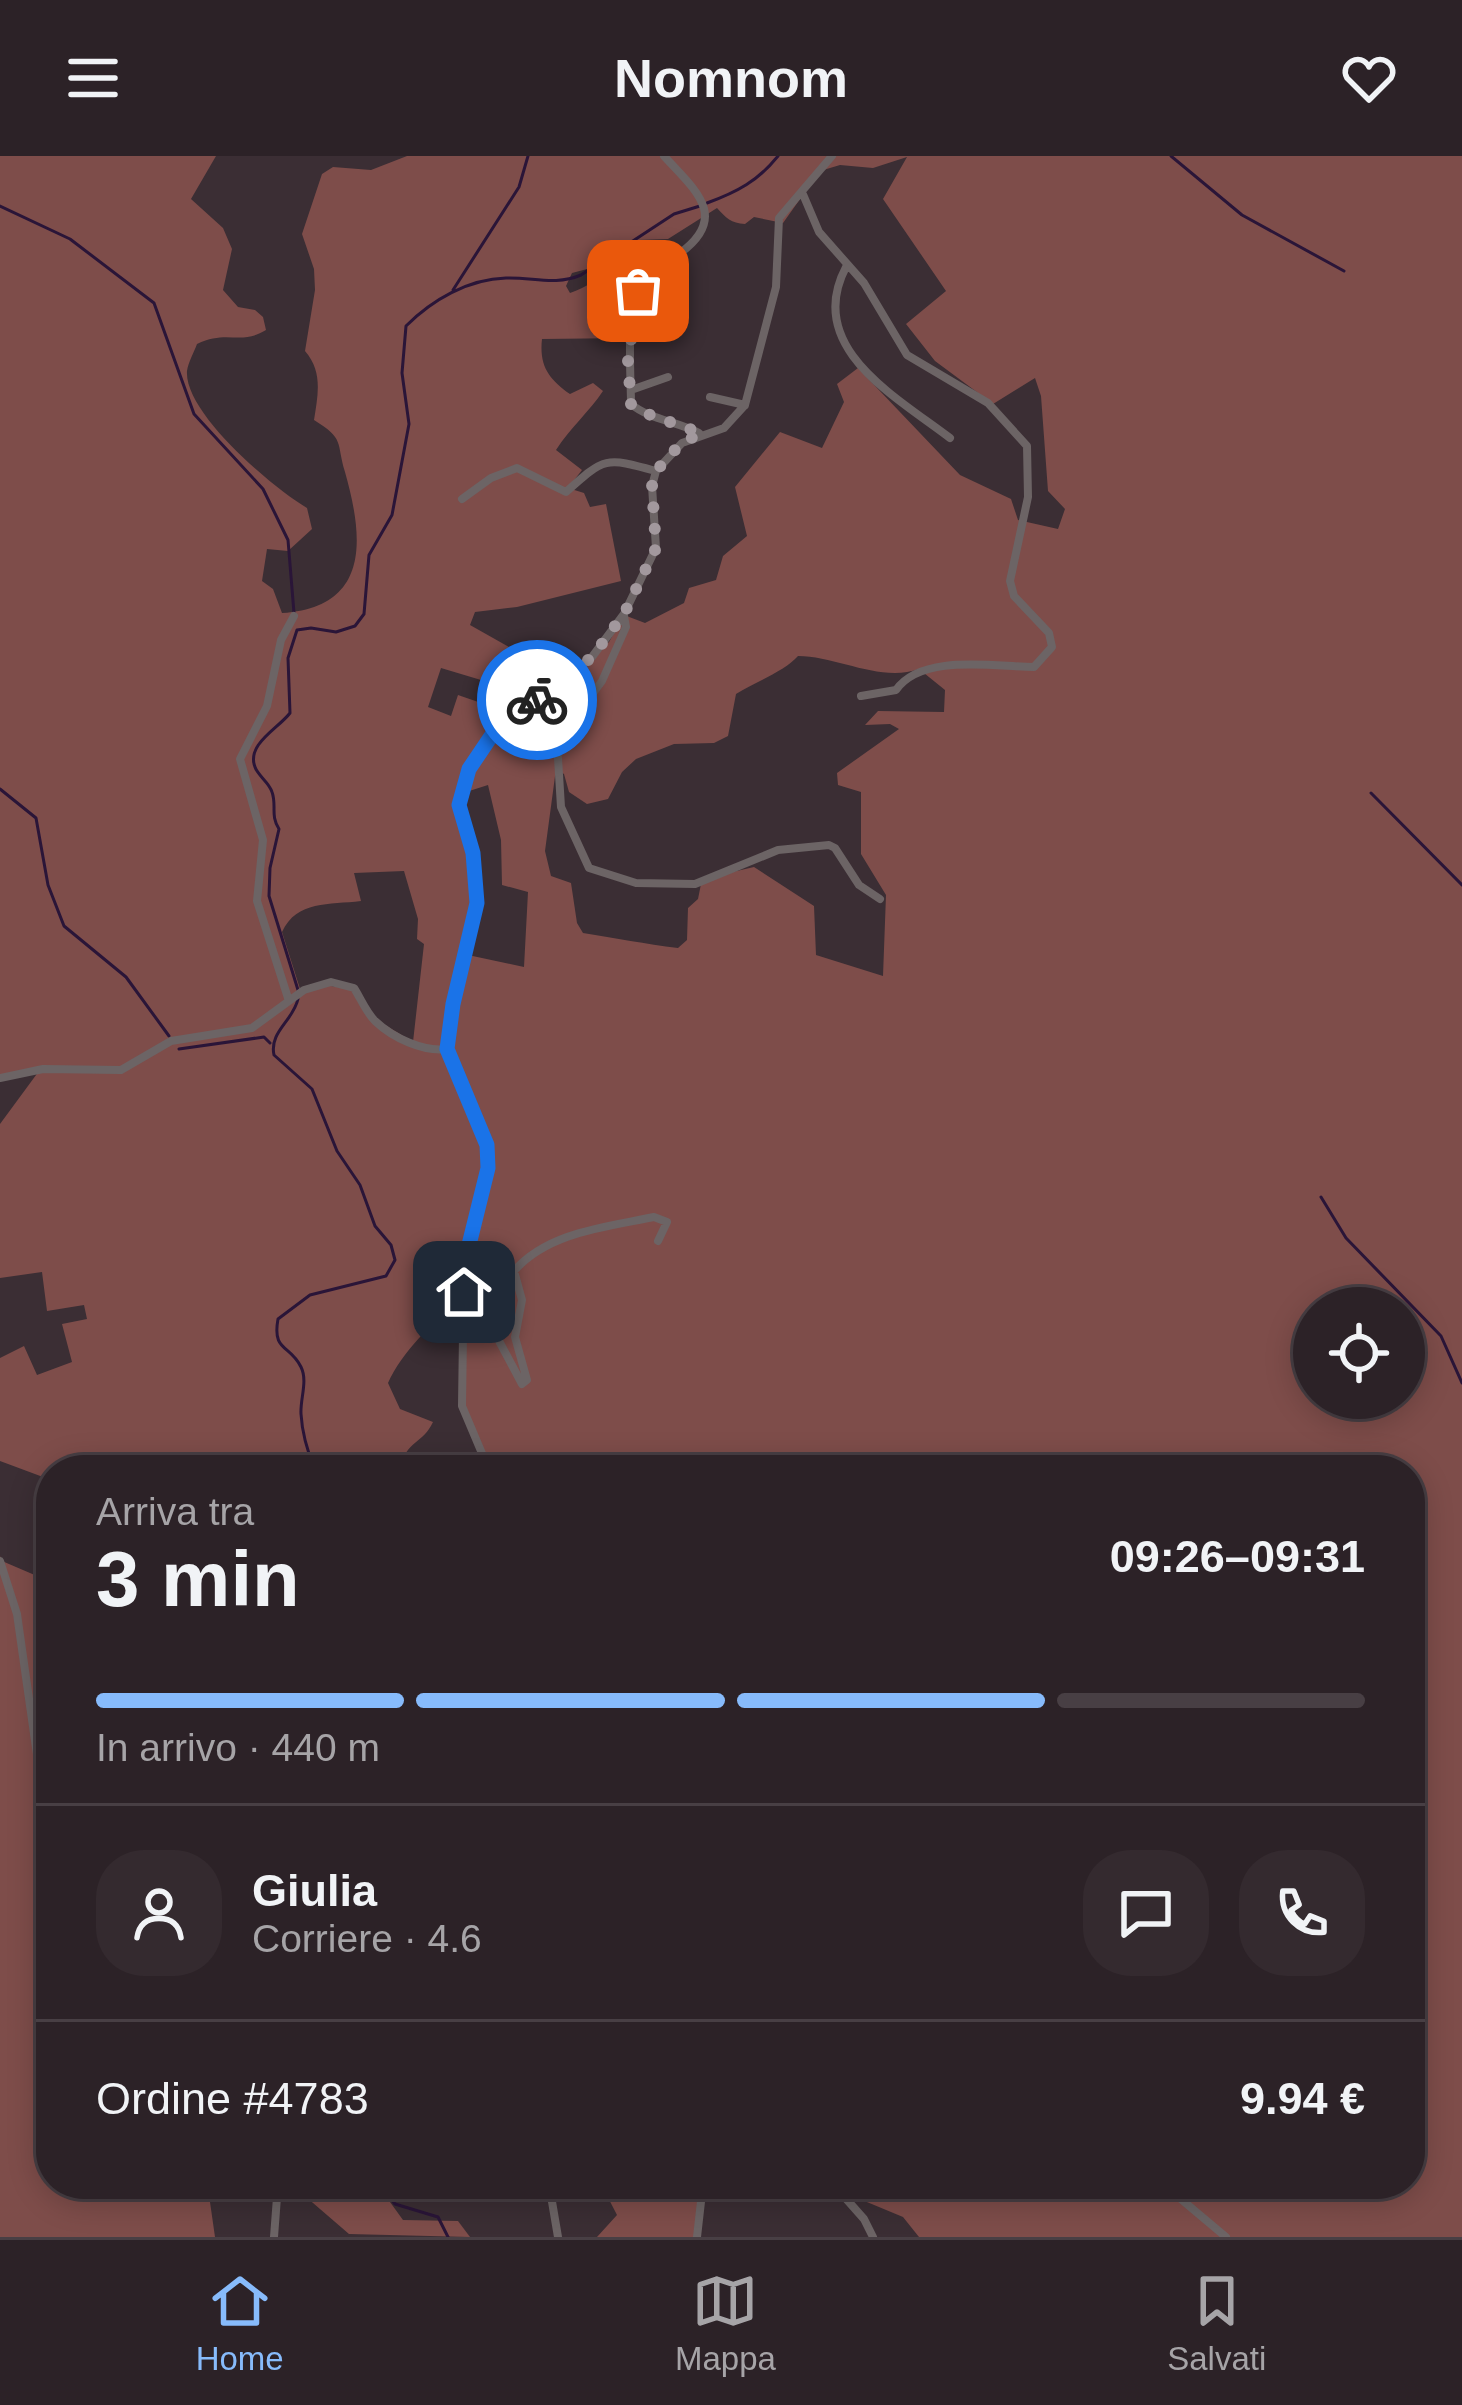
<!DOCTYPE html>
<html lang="it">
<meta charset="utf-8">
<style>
:root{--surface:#2c2227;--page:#342a2f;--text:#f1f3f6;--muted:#a6a4a7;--line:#483f44;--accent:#87bbfb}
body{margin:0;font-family:Helvetica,sans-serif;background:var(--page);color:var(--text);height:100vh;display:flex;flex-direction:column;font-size:45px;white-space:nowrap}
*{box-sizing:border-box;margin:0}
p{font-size:39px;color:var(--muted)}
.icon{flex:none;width:66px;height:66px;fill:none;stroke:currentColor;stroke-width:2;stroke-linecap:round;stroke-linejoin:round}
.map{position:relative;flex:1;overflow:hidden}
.details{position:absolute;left:36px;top:1299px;width:1389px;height:744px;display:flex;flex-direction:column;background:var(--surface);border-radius:48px;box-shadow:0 6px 30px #0003,0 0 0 3px var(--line)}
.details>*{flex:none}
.controls{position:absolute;left:1293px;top:1131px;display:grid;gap:24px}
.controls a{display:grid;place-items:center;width:132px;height:132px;border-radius:50%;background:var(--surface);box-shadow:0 6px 30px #0003,0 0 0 3px var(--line);font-size:60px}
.pin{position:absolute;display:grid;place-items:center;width:102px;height:102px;color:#fff;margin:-51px;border-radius:24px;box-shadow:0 6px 18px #0006}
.courier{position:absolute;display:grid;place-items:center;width:120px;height:120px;margin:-60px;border:9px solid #1a73e8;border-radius:50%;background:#fff;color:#222;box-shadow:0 3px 15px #0007}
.summary em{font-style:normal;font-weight:600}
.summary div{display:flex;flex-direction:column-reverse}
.summary{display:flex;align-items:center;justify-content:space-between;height:204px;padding:0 60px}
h1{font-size:78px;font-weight:600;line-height:90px}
.bar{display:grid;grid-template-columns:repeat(4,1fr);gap:18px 12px;align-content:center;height:144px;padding:0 60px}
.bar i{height:15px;border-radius:9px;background:var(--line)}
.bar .selected{background:var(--accent)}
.bar p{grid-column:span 4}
.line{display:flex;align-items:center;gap:30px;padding:0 60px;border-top:3px solid var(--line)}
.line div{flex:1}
.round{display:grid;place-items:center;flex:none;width:126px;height:126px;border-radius:48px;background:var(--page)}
header{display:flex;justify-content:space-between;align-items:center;height:156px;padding:0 60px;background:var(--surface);font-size:54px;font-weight:600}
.tab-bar{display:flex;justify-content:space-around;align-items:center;height:168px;border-top:3px solid var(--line);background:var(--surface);font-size:33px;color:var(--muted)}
.tab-bar a{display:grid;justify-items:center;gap:6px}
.tab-bar .selected{color:var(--accent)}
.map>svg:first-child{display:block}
.green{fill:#7e4d4a;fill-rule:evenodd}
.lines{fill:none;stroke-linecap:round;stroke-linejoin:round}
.stream{stroke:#2a1538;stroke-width:3}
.street{stroke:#6c6465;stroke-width:8}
.done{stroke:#a2989d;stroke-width:12;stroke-dasharray:0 21.6}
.route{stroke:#1a73e8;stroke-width:15}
</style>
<header><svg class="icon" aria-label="menu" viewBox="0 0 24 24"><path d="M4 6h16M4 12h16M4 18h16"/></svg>Nomnom<svg class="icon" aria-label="heart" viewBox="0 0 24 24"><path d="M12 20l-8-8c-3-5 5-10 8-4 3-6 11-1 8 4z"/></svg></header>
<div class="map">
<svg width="1462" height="2081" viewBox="0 0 1462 2081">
<rect width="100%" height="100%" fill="#3b2e34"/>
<path class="green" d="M 0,0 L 216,0 L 191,43 L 223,72 L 232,93 L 223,134 L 238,151 L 255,154 L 263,161 L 266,174 C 240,190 228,173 197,188 C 194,196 188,207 187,215 C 184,257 273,332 307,352 L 312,373 L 288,395 L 267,393 L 262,425 L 273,433 L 282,457 C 372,451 363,380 345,316 C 336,286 345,283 314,264 C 318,238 323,216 305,195 L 315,134 L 314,113 L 302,78 L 322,18 L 333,11 L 371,14 L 407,0 L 1462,0 L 1462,2081 L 919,2081 L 903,2061 L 838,2034 L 833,2028 L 1410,2028 L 1410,1314 L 488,1314 L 463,1249 L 458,1145 C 432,1167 402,1196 388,1227 L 400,1253 L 433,1266 C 423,1288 407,1283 399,1314 L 51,1314 L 51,1324 L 0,1305 L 0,1202 L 24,1190 L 37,1219 L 72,1206 L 62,1168 L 87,1163 L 84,1149 L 47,1155 L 42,1116 L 0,1122 L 0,968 L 39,915 L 0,923 ZM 907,1 L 883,43 L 946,135 L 906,168 L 935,205 L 993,248 L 1035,222 L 1041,240 L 1048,335 L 1065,353 L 1058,373 L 1018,364 L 1011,343 L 960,319 L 858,212 L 837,228 L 844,246 L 822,292 L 780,276 L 735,331 L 747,380 L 723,400 L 716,424 L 689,432 L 684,447 L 645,467 L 624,459 L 609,486 L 513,558 L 458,539 L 451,560 L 428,551 L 441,512 L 491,527 L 509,491 L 470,469 L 475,456 L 517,451 L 621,425 L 606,348 L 590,351 L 584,337 L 568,332 L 582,314 L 556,294 C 570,272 589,256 603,235 L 593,227 L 570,238 C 549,223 539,210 542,183 L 629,182 L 635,143 L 627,124 C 603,116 591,130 570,137 L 566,130 L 572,117 L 610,107 L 638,84 L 668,83 L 717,52 C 726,62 731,67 745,68 L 754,61 L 783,67 L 820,15 L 840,9 L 873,12 ZM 798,500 C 837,500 881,527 919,513 L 945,534 L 944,556 L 878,555 L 865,569 L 890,568 L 899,573 L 837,617 L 838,629 L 861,636 L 861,698 L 886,739 L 883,820 L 816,799 L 814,750 L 754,711 L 702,723 L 698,743 L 688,752 L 687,784 L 678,792 C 645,788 616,782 583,777 L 577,767 L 571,727 L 551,720 L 545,695 L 556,613 L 564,618 L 569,636 L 587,648 L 608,643 L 622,616 L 636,603 L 674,588 L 714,587 L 728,580 L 736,538 C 755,526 785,515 798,500 ZM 488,629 L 501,684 L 502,729 L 528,736 L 524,811 L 468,799 C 475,767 481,735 475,703 C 471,679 463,661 463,637 ZM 404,715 L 418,763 L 417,783 L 424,788 L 413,886 L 372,861 L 357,834 L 318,828 L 301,836 L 282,776 C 297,744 329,749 361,745 L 354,717 ZM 1314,1152 L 1404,1152 L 1404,1242 L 1314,1242 Z
M 0,1400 L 2,1405 L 51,1426 L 51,2028 L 149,2028 L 210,2046 L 215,2081 L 0,2081 Z
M 291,2028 L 377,2028 L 403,2064 L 458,2065 L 470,2081 L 349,2078 Z
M 601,2028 L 704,2028 L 700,2081 L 597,2081 L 617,2059 Z"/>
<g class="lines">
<path class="stream" d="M 1171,0 L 1242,59 L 1344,115
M 707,47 C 737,36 758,25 778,0
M 0,50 L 70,83 L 154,147 L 194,258 L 263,333 L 288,384 L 294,457
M 453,134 L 519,31 L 528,0
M 0,633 L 36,662 L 48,729 L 64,770 L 126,821 L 169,880
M 1371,637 L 1462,729
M 298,834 L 269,740 L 270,712 L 279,673 C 270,659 277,650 272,636 C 269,626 258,620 255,611 C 246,588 279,572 290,557 L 288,502 L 297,474 L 311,472 L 336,476 L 355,470 L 364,458 L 369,399 L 392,359 L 409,268 L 402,217 L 406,170 C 432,144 468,123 506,122 C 533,121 555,130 581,119 L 674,58 L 700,50
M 298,843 C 293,865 269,876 274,899 L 312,933 L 337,995 L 360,1029 L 375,1070 L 391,1089 L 395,1104 L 386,1120 L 310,1139 L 278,1163 C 272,1196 290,1188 301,1211 C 308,1225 300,1243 301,1258 C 302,1276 308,1297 315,1314
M 179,893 L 264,881 L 270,887
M 1321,1041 L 1346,1082 L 1441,1180 L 1462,1227
M 380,2028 L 395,2048 L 438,2061 L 448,2081"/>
<path class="street" d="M 664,0 C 694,33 731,61 679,98 C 667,107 649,113 641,126 C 625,152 631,218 631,248 C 650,264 677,265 699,277
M 802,36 L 819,76 L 864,127 L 907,199 L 988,247 L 1027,290 L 1028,341 L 1010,425 L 1014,440 L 1049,477 L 1052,491 L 1034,511 C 995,511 922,497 896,534 L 861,540
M 846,111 C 804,191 895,240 950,282
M 631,234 L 668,221
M 710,241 L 745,249
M 462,343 L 491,322 L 517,312 L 566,336 C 605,301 605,301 656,315
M 624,460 L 626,471 L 602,525 L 557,586 L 561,651 L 589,712 L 636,727 L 695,728 L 778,694 L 829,689 L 835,692 L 859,729 L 880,743
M 288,842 L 257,745 L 263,684 L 240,603 L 267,550 L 281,484 L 294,460
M 447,893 L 477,747 L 473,697 L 459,649 L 469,613 L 494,576 L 592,501 L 624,458 L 656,392 L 652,330 L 656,315 L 682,287 L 724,272 L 745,249 L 776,131 L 779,62 L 832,0
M 447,893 L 487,989 L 488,1013 L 464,1109 L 462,1250 L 489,1314
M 0,922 L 43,913 L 121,914 L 171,885 L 252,872 L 304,834 L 331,826 L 354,832 C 361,843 366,856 375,865 C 393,882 423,896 447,893
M 465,1137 L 498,1183 L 522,1228 L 527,1224 L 515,1181 L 522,1144 L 514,1115 C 548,1076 606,1071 654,1061 L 667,1066 L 658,1085
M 0,1405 L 17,1458 L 38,1606 L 44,1650 L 38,1714 L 40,1738 L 51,1768
M 549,2028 L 558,2081
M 833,2028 L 864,2063 L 873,2081
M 1163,2028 L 1226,2081
M 274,2081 L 278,2028
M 697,2081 L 703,2028"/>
</g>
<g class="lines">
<path class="done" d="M 537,544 L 592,501 L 624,458 L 656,392 L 652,330 L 656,315 L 682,286 L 701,278 C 678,266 650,263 631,248 L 628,205 L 638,135"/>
<path class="route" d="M 464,1136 L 464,1109 L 488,1012 L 487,989 L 447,893 L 453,848 L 477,747 L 473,697 L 459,649 L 469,613 L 494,576 L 537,544"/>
</g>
</svg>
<div class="controls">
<a><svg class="icon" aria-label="locate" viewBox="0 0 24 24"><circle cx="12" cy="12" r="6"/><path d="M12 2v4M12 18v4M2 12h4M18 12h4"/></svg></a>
</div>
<div class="pin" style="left:638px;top:135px;background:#ea580c"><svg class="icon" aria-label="bag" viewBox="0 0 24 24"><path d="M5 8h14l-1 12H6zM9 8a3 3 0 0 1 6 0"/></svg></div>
<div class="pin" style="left:464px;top:1136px;background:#1f2937"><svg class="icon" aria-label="home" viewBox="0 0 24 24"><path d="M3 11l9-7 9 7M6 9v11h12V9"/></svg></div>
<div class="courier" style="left:537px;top:544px"><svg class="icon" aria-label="bike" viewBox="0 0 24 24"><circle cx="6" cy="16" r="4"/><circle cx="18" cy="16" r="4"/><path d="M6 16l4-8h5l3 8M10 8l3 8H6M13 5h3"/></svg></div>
<section class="details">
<div class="summary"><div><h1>3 min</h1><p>Arriva tra</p></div><em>09:26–09:31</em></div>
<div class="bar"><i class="selected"></i><i class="selected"></i><i class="selected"></i><i></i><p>In arrivo · 440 m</p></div>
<div class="line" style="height:216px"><a class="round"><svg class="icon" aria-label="person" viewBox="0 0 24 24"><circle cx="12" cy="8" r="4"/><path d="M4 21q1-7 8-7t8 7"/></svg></a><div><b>Giulia</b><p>Corriere · 4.6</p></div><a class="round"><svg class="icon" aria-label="chat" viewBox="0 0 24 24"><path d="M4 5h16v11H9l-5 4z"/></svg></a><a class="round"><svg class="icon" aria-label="phone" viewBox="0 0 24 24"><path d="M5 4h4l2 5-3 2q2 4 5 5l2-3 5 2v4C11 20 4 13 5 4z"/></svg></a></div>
<div class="line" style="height:156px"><div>Ordine #4783</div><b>9.94 €</b></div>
</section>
</div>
<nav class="tab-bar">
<a class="selected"><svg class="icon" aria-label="home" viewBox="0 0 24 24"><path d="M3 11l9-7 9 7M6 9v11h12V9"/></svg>Home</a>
<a><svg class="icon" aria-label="map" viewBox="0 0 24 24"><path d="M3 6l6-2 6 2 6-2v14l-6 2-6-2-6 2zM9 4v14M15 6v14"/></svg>Mappa</a>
<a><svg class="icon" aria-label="saved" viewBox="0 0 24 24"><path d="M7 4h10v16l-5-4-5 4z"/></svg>Salvati</a>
</nav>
